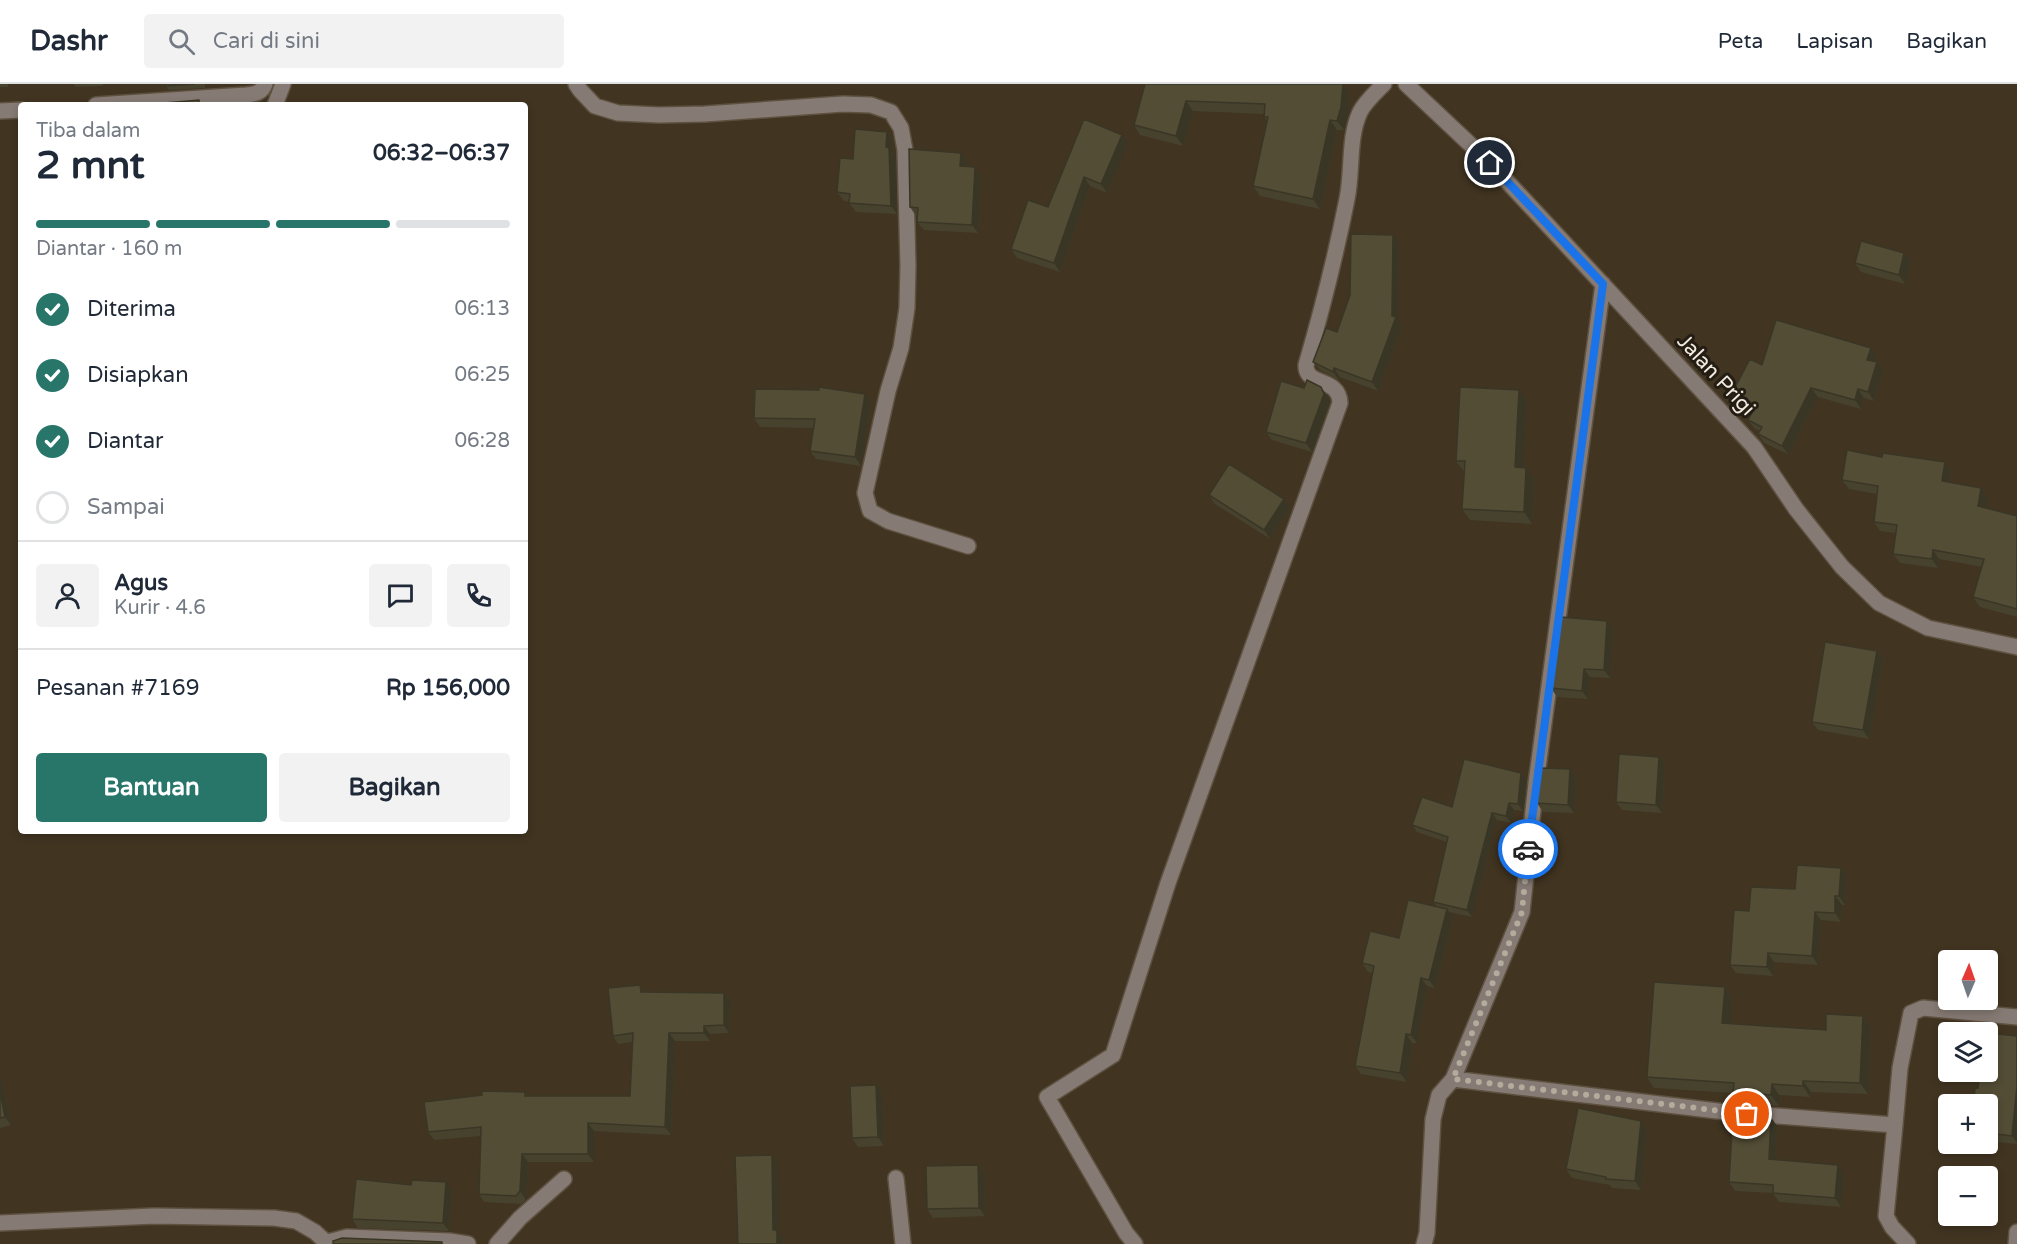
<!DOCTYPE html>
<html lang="id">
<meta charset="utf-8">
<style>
:root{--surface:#fff;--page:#f2f2f3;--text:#1f2937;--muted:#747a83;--line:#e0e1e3;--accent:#28766a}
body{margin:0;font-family:"Varela Round",sans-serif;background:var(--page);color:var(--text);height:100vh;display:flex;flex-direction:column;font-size:22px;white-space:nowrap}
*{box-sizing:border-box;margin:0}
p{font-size:20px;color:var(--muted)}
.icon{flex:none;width:33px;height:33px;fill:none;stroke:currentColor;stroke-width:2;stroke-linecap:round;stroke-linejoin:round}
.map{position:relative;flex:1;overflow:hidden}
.drawer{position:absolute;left:18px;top:18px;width:510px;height:732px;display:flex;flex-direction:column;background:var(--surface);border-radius:6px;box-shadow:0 3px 9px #0003}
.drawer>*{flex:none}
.needle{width:39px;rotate:2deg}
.fabs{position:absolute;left:1938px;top:866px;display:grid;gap:12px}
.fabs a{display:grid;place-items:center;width:60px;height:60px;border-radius:6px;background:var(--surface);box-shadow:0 3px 9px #0003;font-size:30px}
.pin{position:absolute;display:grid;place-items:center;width:51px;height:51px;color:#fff;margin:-26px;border:3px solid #fff;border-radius:50%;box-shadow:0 2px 6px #0007}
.courier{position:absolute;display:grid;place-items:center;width:60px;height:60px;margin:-30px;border:4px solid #1a73e8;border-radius:50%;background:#fff;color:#222;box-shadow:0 2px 8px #0007}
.headline em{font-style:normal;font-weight:700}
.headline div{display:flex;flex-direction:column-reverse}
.headline{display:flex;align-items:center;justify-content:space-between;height:102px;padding:0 18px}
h1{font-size:39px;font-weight:700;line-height:45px}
.bar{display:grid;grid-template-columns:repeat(4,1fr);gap:9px 6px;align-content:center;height:72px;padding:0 18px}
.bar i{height:8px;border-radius:4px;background:var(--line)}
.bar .active{background:var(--accent)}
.bar p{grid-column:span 4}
.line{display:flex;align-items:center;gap:15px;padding:0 18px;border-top:2px solid var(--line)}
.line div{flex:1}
.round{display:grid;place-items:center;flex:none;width:63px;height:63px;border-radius:6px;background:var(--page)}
ol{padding:0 18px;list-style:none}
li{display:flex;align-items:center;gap:18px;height:66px}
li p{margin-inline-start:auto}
li .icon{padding:6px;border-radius:50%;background:var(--accent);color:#fff;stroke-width:4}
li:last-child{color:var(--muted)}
li i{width:33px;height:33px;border:3px solid var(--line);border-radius:50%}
.primary-button{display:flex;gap:12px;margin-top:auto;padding:12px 18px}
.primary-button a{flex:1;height:69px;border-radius:6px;background:var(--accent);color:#fff;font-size:24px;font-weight:700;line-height:69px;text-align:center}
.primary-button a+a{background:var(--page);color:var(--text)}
header{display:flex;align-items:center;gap:36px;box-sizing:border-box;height:84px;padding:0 30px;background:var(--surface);border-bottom:2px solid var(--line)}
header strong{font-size:28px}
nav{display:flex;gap:33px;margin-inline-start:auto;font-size:21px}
.search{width:420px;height:54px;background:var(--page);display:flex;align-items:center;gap:15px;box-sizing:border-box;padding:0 21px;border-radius:6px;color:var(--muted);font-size:22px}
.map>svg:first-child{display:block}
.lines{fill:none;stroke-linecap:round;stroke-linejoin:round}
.minor-casing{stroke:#5e5140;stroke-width:18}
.minor{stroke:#867b74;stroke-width:15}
.wall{fill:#47422e}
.shaded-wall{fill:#3a3626}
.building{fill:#534d36;stroke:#3a3626;stroke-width:1.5}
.done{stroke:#b5ab9d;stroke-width:6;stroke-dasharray:0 10.8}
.route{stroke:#1a73e8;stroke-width:8}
.labels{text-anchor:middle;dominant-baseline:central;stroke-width:6;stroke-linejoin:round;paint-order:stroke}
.street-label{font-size:21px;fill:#f4ebe0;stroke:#231d14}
</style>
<header>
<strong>Dashr</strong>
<div class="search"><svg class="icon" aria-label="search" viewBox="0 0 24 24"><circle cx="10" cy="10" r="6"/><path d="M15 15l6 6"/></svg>Cari di sini</div>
<nav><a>Peta</a><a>Lapisan</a><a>Bagikan</a></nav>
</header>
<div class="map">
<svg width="2017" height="1160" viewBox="0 0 2017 1160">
<rect width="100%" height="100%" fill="#413421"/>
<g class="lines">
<g class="minor-casing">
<path id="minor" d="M 576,0 L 580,6 L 595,22 L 618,29 L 659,31 L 705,30 L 843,20 L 871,21 L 891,28 L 901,44 L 905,66 L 908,182 L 907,224 L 901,264 L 888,307 L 865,409 L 870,427 L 888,437 L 968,462
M 1406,0 L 1490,79 L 1754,363 L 1796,425 L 1842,483 L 1879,519 L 1928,544 L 2017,563
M 96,21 L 246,11 C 255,10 262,9 265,0
M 275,21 L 283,0
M 0,27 L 21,26
M 1453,995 L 1522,828 L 1536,699 L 1603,200
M 1895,1041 L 1886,1132 L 1892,1143 L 1908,1160
M 896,1094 L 903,1160
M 0,1139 L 154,1132 L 274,1134 L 296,1137 L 315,1148 L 328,1160
M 328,1158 L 347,1153 L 449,1157 L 468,1160
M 497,1160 L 520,1134 L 564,1095
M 1135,1160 L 1126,1149 L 1047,1013 L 1113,971 L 1168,799 L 1340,319 C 1339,292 1305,303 1306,281 C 1322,226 1336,170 1347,115 C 1353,86 1348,54 1360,28 C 1365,18 1376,8 1384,0
M 1424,1160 L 1427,1149 L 1433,1035 L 1439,1011 L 1453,995 L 1726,1028 L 1895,1041 L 1900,984 L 1911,929 L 1923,924 L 2017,933
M 2016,1160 L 2017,1148"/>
</g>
<use href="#minor" class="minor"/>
</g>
<path class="wall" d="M 0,0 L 8,0 L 8,3 L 0,3 Z
M 74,0 L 103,0 L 103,2 L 76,3 Z
M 166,0 L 205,0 L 205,4 L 169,6 L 166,2 Z
M 1145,0 L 1344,0 L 1349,8 L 1348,32 L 1344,46 L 1337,46 L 1320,125 L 1260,112 L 1253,102 L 1267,37 L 1264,33 L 1264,30 L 1193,27 L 1183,62 L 1140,51 L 1134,41 Z
M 887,48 L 893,57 L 892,68 L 895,72 L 897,130 L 856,128 L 849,119 L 850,118 L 844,117 L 837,108 L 853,75 Z
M 1128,59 L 1107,109 L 1090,102 L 1060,188 L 1017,174 L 1011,165 L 1048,123 Z
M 961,69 L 967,77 L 967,83 L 981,92 L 978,149 L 924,146 L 917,138 L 918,132 L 916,132 L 910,123 Z
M 1399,160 L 1398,236 L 1402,242 L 1378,307 L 1340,293 L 1339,296 L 1320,286 L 1313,278 L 1337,248 Z
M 1904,169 L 1911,177 L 1905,200 L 1861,188 L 1855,179 Z
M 1871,264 L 1877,273 L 1876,278 L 1883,287 L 1874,317 L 1864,314 L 1861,325 L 1818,313 L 1788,370 L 1764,359 L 1758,350 L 1759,347 L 1754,344 L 1748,336 L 1751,329 L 1736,322 L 1730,313 L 1762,281 Z
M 1321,303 L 1327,312 L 1330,318 L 1312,368 L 1272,356 L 1266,348 L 1304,304 Z
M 1519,306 L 1527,317 L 1523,384 L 1534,395 L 1532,440 L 1470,436 L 1462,425 L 1464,388 L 1456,377 Z
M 865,310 L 871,318 L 861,382 L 816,375 L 810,367 L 813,344 L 760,343 L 754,334 Z
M 1882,373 L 1945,378 L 1951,387 L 1950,399 L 1981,404 L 1988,414 L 1986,424 L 2017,432 L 2017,533 L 1980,523 L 1973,513 L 1982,483 L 1939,475 L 1938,484 L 1900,479 L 1893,470 L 1896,449 L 1880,447 L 1874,438 L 1877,410 L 1849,405 L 1842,396 Z
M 1209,411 L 1284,415 L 1290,424 L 1270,455 L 1215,420 Z
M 1613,545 L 1610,594 L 1590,593 L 1588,615 L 1557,613 L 1551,604 Z
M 1877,567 L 1883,575 L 1869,655 L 1818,646 L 1812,638 Z
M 1659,673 L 1665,681 L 1662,729 L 1622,726 L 1616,718 Z
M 1570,685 L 1576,694 L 1574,729 L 1543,728 L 1537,719 Z
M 1521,689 L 1527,696 L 1523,727 L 1514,726 L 1511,739 L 1497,736 L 1472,833 L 1449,828 L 1453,833 L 1435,904 L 1427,902 L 1417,959 L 1412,959 L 1407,998 L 1361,990 L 1355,982 L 1372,889 L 1368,888 L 1362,879 L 1399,854 L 1436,822 L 1433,818 L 1447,758 L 1417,748 L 1412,741 L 1452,723 Z
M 1847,793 L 1845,821 L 1842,821 L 1841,838 L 1821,836 L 1818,881 L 1774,878 L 1773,892 L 1736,889 L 1730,881 L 1749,827 L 1795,805 Z
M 1725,903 L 1732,914 L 1730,940 L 1826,946 L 1863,932 L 1871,943 L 1868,1010 L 1811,1008 L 1810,1013 L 1779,1011 L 1779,1022 L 1741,1019 L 1734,1009 L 1654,1004 L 1647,993 Z
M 645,908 L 730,917 L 729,949 L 710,950 L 710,957 L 675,957 L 671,1051 L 594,1047 L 594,1078 L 528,1078 L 526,1116 L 521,1120 L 484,1118 L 479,1110 L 481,1052 L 434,1056 L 428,1048 L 525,1008 L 527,1012 L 630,1012 L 632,958 L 618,960 L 613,952 Z
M 2017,952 L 2017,1060 L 1988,1057 L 1988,1020 L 1978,1004 Z
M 0,994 L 2,998 L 11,1041 L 0,1044 Z
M 876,1001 L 882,1009 L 884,1062 L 858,1063 L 852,1054 Z
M 1641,1037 L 1647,1045 L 1641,1106 L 1612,1104 L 1610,1101 L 1572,1094 L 1566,1085 Z
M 1777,1042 L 1775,1076 L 1844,1090 L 1841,1123 L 1779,1118 L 1773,1109 L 1735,1107 L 1729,1098 Z
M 984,1090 L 985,1132 L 933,1134 L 927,1125 Z
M 411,1101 L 452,1107 L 449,1147 L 358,1144 L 352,1135 Z"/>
<path class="shaded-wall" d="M 1343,0 L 1344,0 L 1349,8 L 1348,32 L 1344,46 L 1337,37 Z
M 1186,17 L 1193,27 L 1183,62 L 1176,52 Z
M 1330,36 L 1337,46 L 1320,125 L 1313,115 Z
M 887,48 L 893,57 L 892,68 L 895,72 L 897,130 L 891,122 L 886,63 Z
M 1122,51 L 1128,59 L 1107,109 L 1101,100 Z
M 961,69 L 967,77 L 966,91 L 960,82 Z
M 975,83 L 981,92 L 978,149 L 972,141 Z
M 1084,93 L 1090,102 L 1060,188 L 1054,179 Z
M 1393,151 L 1399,160 L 1398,236 L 1402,242 L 1378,307 L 1372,298 L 1392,232 Z
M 1904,169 L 1911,177 L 1905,200 L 1899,191 Z
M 1871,264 L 1877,273 L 1874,285 L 1867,276 Z
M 1877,278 L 1883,287 L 1874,317 L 1868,308 Z
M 1334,284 L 1340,293 L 1339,296 L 1333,288 Z
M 1321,303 L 1327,312 L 1330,318 L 1312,368 L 1306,359 Z
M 1811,304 L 1818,313 L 1788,370 L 1782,362 Z
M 1858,305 L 1864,314 L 1861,325 L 1855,316 Z
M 1519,306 L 1527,317 L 1523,395 L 1515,383 Z
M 865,310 L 871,318 L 861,382 L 855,373 Z
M 1945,378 L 1951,387 L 1949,407 L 1942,397 Z
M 1526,384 L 1534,395 L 1532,440 L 1524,428 Z
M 1981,404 L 1988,414 L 1985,431 L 1978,422 Z
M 1284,415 L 1290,424 L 1270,455 L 1264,446 Z
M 1933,466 L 1939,475 L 1938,484 L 1932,475 Z
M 1607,537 L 1613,545 L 1610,594 L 1604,586 Z
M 1877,567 L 1883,575 L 1869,655 L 1863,646 Z
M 1584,585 L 1590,593 L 1588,615 L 1582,607 Z
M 1659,673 L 1665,681 L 1662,729 L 1656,721 Z
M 1570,685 L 1576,694 L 1574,729 L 1568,721 Z
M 1521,689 L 1527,696 L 1523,727 L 1518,720 Z
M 1509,719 L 1514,726 L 1511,739 L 1506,732 Z
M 1492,729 L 1497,736 L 1472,833 L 1467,826 Z
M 1841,784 L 1847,793 L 1845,821 L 1839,812 Z
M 1835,812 L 1842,821 L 1841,838 L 1835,829 Z
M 1447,825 L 1453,833 L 1435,904 L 1429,896 Z
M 1815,828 L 1821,836 L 1818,881 L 1812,872 Z
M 1768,869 L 1774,878 L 1773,892 L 1767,883 Z
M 1421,894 L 1427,902 L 1417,959 L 1411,951 Z
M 1725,903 L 1732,914 L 1730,950 L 1722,939 Z
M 724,909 L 730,917 L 729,949 L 724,941 Z
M 1863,932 L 1871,943 L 1868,1010 L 1860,999 Z
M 704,942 L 710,950 L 710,957 L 704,949 Z
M 669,949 L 675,957 L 671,1051 L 665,1043 Z
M 1406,950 L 1412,959 L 1407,998 L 1400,989 Z
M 0,994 L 2,998 L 11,1041 L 5,1033 L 0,1007 Z
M 1803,997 L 1811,1008 L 1810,1013 L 1803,1002 Z
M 1772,1000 L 1779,1011 L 1779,1022 L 1771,1011 Z
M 876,1001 L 882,1009 L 884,1062 L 878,1053 Z
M 2017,1002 L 2017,1059 L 2012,1052 Z
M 1771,1033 L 1777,1042 L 1775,1084 L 1769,1075 Z
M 1641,1037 L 1647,1045 L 1641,1106 L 1635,1097 Z
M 588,1039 L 594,1047 L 594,1078 L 588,1070 Z
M 522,1070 L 528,1078 L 526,1116 L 520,1107 Z
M 772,1071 L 778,1080 L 779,1149 L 783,1154 L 783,1160 L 777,1160 L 773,1146 Z
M 978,1081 L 984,1090 L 985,1132 L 979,1124 Z
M 1838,1081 L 1844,1090 L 1841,1123 L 1835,1114 Z
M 446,1098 L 452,1107 L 449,1147 L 443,1139 Z"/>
<path class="building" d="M 166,0 L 195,0 L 166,2 Z
M 1145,0 L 1343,0 L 1341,23 L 1337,37 L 1330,36 L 1313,115 L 1253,102 L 1268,33 L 1264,33 L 1265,20 L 1186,17 L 1176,52 L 1134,41 Z
M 199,16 L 199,21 L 165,21 L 165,19 Z
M 1084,35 L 1122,51 L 1101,100 L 1084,93 L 1054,179 L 1011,165 L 1028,116 L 1048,123 Z
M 855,45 L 887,48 L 886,63 L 889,64 L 891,122 L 849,119 L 850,110 L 837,108 L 840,74 L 853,75 Z
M 909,65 L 961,69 L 960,82 L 975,83 L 972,141 L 917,138 L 918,124 L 910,123 Z
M 1351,150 L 1393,151 L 1392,232 L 1396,233 L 1372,298 L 1334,284 L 1333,288 L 1313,278 L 1326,244 L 1337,248 L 1350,211 Z
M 1861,157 L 1904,169 L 1899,191 L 1855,179 Z
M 1776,236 L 1871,264 L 1867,276 L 1877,278 L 1868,308 L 1858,305 L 1855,316 L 1811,304 L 1782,362 L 1758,350 L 1762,343 L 1748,336 L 1754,325 L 1730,313 L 1750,275 L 1762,281 Z
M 1307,296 L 1321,303 L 1324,310 L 1306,359 L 1266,348 L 1281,297 L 1304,304 Z
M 819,303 L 865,310 L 855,373 L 810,367 L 815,335 L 754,334 L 755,305 L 819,306 Z
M 1460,303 L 1519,306 L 1515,383 L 1526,384 L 1524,428 L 1462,425 L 1465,377 L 1456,377 Z
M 1847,366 L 1882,373 L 1883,369 L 1945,378 L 1942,397 L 1981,404 L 1978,422 L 2017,432 L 2017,525 L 1973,513 L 1984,475 L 1933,466 L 1932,475 L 1893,470 L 1897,441 L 1874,438 L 1878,402 L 1842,396 Z
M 1229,380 L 1284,415 L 1264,446 L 1209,411 Z
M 1561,533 L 1607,537 L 1604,586 L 1584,585 L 1582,607 L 1551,604 Z
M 1825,558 L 1877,567 L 1863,646 L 1812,638 Z
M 1619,670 L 1659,673 L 1656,721 L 1616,718 Z
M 1464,675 L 1521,689 L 1518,720 L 1509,719 L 1506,732 L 1492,729 L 1467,826 L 1433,818 L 1448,753 L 1412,741 L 1422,713 L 1452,723 Z
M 1541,684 L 1570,685 L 1568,721 L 1537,719 Z
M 1797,781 L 1841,784 L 1839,812 L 1835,812 L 1835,829 L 1815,828 L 1812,872 L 1768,869 L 1767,883 L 1730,881 L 1734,826 L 1749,827 L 1751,803 L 1795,805 Z
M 1408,816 L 1447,825 L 1429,896 L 1421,894 L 1411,951 L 1406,950 L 1400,989 L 1355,982 L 1374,882 L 1362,879 L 1370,847 L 1399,854 Z
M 1654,898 L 1725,903 L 1722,939 L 1826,946 L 1826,930 L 1863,932 L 1860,999 L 1803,997 L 1803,1002 L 1772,1000 L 1771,1011 L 1733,1008 L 1734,999 L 1647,993 Z
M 640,901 L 641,908 L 724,909 L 724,941 L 704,942 L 704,949 L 669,949 L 665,1043 L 588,1039 L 588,1070 L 522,1070 L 520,1107 L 516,1112 L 479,1110 L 481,1043 L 428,1048 L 424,1018 L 482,1011 L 482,1007 L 525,1008 L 525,1012 L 630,1012 L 633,949 L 613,952 L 608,904 Z
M 1988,949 L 2017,952 L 2017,1002 L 2012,1052 L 1988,1049 L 1988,1020 L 1974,1020 L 1975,1003 L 1978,1004 L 1980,987 L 1988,987 Z
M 876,1001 L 878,1053 L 852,1054 L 850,1002 Z
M 0,1007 L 5,1033 L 0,1034 Z
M 1578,1024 L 1641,1037 L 1635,1097 L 1606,1095 L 1606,1093 L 1566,1085 Z
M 1733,1030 L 1771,1033 L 1769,1075 L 1838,1081 L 1835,1114 L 1773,1109 L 1773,1101 L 1729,1098 Z
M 772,1071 L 773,1146 L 777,1146 L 777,1160 L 738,1160 L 735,1072 Z
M 978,1081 L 979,1124 L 927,1125 L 926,1082 Z
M 356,1095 L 411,1101 L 412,1096 L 446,1098 L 443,1139 L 352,1135 Z
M 342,1154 L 442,1158 L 442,1160 L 333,1160 L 333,1157 Z"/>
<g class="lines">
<path class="done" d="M 1528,765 L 1522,828 L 1453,995 L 1747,1030"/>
<path class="route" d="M 1490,79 L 1603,200 L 1528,765"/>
</g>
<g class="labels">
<g class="street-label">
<text transform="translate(1716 291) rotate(47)">Jalan Prigi</text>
</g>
</g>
</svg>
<div class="fabs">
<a><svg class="needle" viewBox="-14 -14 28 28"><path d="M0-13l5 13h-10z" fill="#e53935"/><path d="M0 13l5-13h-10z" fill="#747a83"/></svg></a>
<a><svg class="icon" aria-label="layers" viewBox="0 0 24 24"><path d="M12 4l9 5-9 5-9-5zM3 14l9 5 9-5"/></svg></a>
<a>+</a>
<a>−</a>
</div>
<div class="pin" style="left:1747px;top:1030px;background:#ea580c"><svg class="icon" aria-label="bag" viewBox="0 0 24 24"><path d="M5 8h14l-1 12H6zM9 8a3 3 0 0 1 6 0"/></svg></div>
<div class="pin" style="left:1490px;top:79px;background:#1f2937"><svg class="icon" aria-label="home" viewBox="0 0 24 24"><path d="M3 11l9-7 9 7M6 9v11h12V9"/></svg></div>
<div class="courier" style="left:1528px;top:765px"><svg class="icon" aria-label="car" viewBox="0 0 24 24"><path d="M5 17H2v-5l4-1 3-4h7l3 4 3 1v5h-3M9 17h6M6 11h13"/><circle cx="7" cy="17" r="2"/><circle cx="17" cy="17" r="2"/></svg></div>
<section class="drawer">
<div class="headline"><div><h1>2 mnt</h1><p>Tiba dalam</p></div><em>06:32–06:37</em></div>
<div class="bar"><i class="active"></i><i class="active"></i><i class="active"></i><i></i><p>Diantar · 160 m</p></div>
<ol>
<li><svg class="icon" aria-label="check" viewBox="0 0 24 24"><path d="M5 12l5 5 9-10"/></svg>Diterima<p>06:13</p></li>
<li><svg class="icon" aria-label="check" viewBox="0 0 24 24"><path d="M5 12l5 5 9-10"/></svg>Disiapkan<p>06:25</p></li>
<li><svg class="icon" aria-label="check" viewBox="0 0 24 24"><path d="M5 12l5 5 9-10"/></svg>Diantar<p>06:28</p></li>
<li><i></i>Sampai</li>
</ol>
<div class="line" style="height:108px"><a class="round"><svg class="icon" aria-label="person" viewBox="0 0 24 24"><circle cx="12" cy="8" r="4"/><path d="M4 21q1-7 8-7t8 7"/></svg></a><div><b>Agus</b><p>Kurir · 4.6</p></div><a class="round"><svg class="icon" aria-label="chat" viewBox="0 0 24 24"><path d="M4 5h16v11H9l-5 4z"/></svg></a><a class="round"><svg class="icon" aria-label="phone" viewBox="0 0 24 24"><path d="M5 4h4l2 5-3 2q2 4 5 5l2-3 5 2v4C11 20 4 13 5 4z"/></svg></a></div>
<div class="line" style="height:78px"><div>Pesanan #7169</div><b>Rp 156,000</b></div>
<div class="primary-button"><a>Bantuan</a><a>Bagikan</a></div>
</section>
</div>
